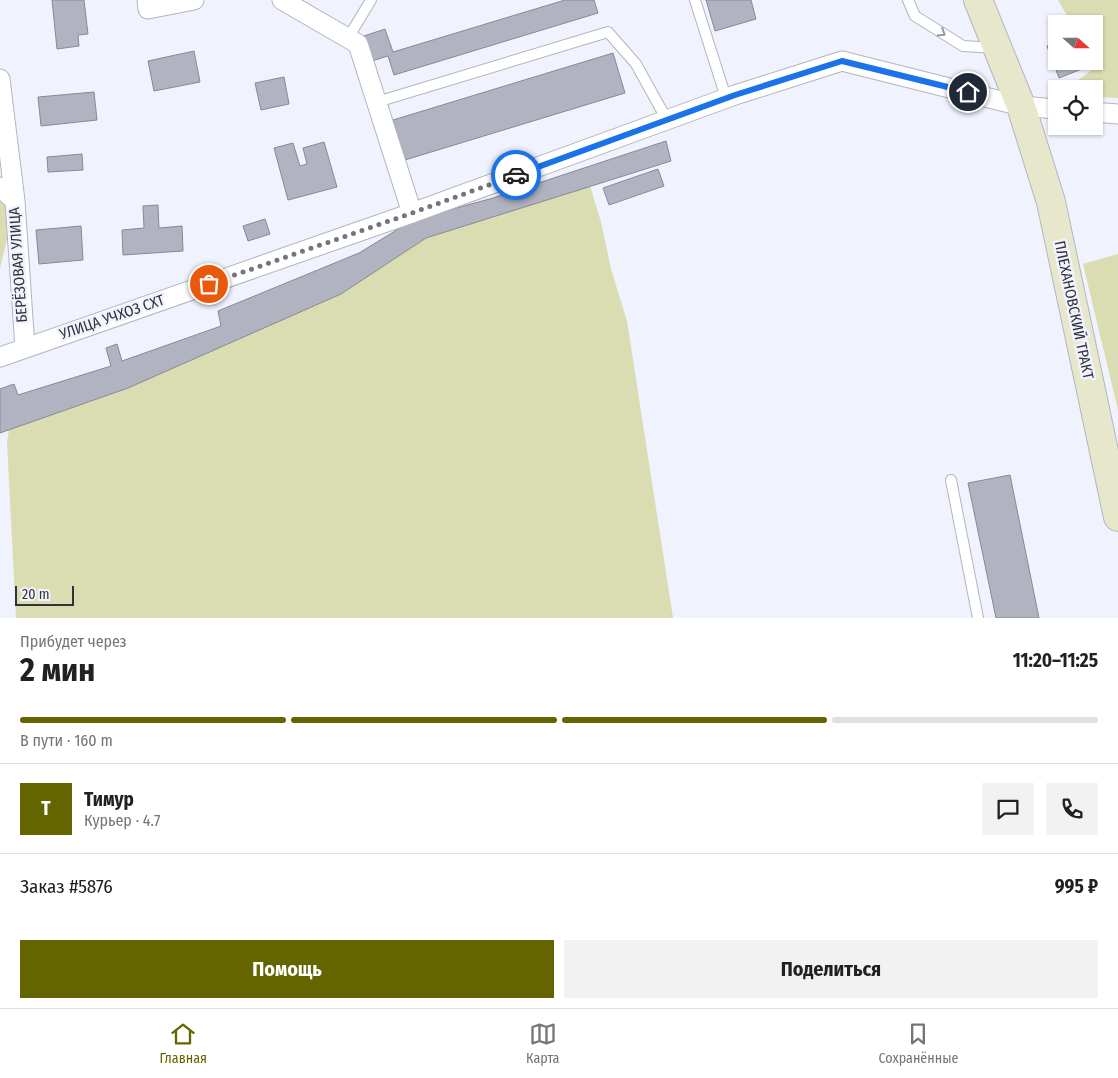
<!DOCTYPE html>
<html lang="ru">
<meta charset="utf-8">
<style>
:root{--surface:#fff;--page:#f2f2f2;--text:#202124;--muted:#757577;--line:#e0e0e0;--accent:#646500}
body{margin:0;font-family:"Fira Sans Condensed",sans-serif;background:var(--page);color:var(--text);height:100vh;display:flex;flex-direction:column;font-size:19px;white-space:nowrap}
*{box-sizing:border-box;margin:0}
p{font-size:16px;color:var(--muted)}
.icon{flex:none;width:28px;height:28px;fill:none;stroke:currentColor;stroke-width:2;stroke-linecap:round;stroke-linejoin:round}
.map{position:relative;height:618px;overflow:hidden}
.details{display:flex;flex-direction:column;background:var(--surface);flex:1}
.details>*{flex:none}
.needle{width:32px;rotate:111deg}
.tools{position:absolute;left:1048px;top:15px;display:grid;gap:10px}
.tools a{display:grid;place-items:center;width:55px;height:55px;border-radius:0px;background:var(--surface);box-shadow:0 1px 4px #0004;font-size:25px}
.scale{position:absolute;left:15px;bottom:12px;width:59px;box-sizing:border-box;padding-left:5px;border:2px solid #323238;border-top:0;font-size:14px;line-height:18px;white-space:nowrap;color:#323238;-webkit-text-stroke:4px #f0f2fd;paint-order:stroke}
.pin{position:absolute;display:grid;place-items:center;width:42px;height:42px;color:#fff;margin:-21px;border:2px solid #fff;border-radius:50%;box-shadow:0 1px 5px #0007}
.courier{position:absolute;display:grid;place-items:center;width:50px;height:50px;margin:-25px;border:4px solid #1a73e8;border-radius:50%;background:#fff;color:#222;box-shadow:0 1px 6px #0007}
.headline em{font-style:normal;font-weight:700}
.headline div{display:flex;flex-direction:column-reverse}
.headline{display:flex;align-items:center;justify-content:space-between;height:85px;padding:0 20px}
h1{font-size:32px;font-weight:700;line-height:38px}
.bar{display:grid;grid-template-columns:repeat(4,1fr);gap:8px 5px;align-content:center;height:60px;padding:0 20px}
.bar i{height:6px;border-radius:4px;background:var(--line)}
.bar .selected{background:var(--accent)}
.bar p{grid-column:span 4}
.line{display:flex;align-items:center;gap:12px;padding:0 20px;border-top:1px solid var(--line)}
.line div{flex:1}
.round{display:grid;place-items:center;flex:none;width:52px;height:52px;border-radius:0px;background:var(--page)}
.button{display:flex;gap:10px;margin-top:auto;padding:10px 20px}
.button a{flex:1;height:58px;border-radius:0px;background:var(--accent);color:#fff;font-size:20px;font-weight:700;line-height:58px;text-align:center}
.button a+a{background:var(--page);color:var(--text)}
.dock{display:flex;justify-content:space-around;align-items:center;height:70px;border-top:1px solid var(--line);background:var(--surface);font-size:14px;color:var(--muted)}
.dock a{display:grid;justify-items:center;gap:2px}
.dock .selected{color:var(--accent)}
.map>svg:first-child{display:block}
.green{fill:#dadcb1}
.building{fill:#b1b3c0;stroke:#878995}
.lines{fill:none;stroke-linecap:round;stroke-linejoin:round}
.lane-casing{stroke:#b2b5c1;stroke-width:12}
.street-casing{stroke:#b2b5c1;stroke-width:21}
.secondary-casing{stroke:#b2b5c1;stroke-width:30}
.lane{stroke:#fff;stroke-width:10}
.street{stroke:#fff;stroke-width:19}
.secondary{stroke:#e7e8cb;stroke-width:28}
.oneway{stroke:#98989c}
.done{stroke:#74757d;stroke-width:5;stroke-dasharray:0 9}
.route{stroke:#1a73e8;stroke-width:6}
.labels{text-anchor:middle;dominant-baseline:central;stroke-width:5;stroke-linejoin:round;paint-order:stroke}
.street-label{font-size:15px;fill:#323238;stroke:#f0f2fd}
</style>
<div class="map">
<svg width="1118" height="618" viewBox="0 0 1118 618">
<rect width="100%" height="100%" fill="#f0f2fd"/>
<path class="green" d="M 1058,0 L 1118,0 L 1118,98 L 1094,97 L 1094,89 L 1070,89 L 1069,87 L 1097,66 L 1094,60 L 1094,24 L 1072,24 Z
M 590,186 L 601,222 L 611,269 L 627,321 L 673,618 L 16,618 L 7,442 L 9,430 L 341,294 L 426,238 Z
M 0,193 L 15,207 L 0,268 Z
M 1118,254 L 1118,410 L 1083,264 Z"/>
<path class="building" d="M 52,0 L 84,0 L 88,34 L 78,35 L 79,46 L 57,49 Z
M 565,0 L 594,0 L 598,13 L 394,75 L 388,56 L 372,61 L 364,36 L 385,29 L 393,52 Z
M 706,0 L 751,0 L 756,19 L 715,31 Z
M 1056,42 L 1056,61 L 1084,61 L 1087,67 L 1059,78 L 1047,46 Z
M 194,51 L 200,82 L 154,91 L 148,61 Z
M 613,53 L 625,93 L 405,160 L 393,120 Z
M 284,77 L 289,104 L 261,110 L 255,83 Z
M 94,92 L 97,120 L 41,126 L 38,97 Z
M 666,141 L 671,161 L 426,238 L 341,294 L 128,388 L 0,433 L 0,389 L 14,384 L 18,395 L 111,366 L 106,348 L 117,344 L 122,361 L 221,326 L 218,311 L 359,253 L 413,220 L 493,198 Z
M 324,142 L 337,187 L 288,200 L 274,148 L 293,143 L 300,166 L 307,164 L 303,148 Z
M 82,154 L 83,170 L 48,172 L 47,157 Z
M 658,169 L 664,186 L 609,205 L 603,188 Z
M 158,205 L 159,228 L 182,226 L 183,251 L 123,255 L 122,230 L 144,228 L 143,206 Z
M 265,219 L 270,234 L 248,241 L 243,226 Z
M 81,226 L 83,260 L 39,264 L 36,230 Z
M 1010,475 L 1039,618 L 996,618 L 968,483 Z"/>
<g class="lines">
<g class="lane-casing">
<path id="lane" d="M 695,0 L 726,98
M 908,0 L 915,16 L 963,46 L 996,48
M 348,38 L 371,0
M 377,102 L 608,32 L 636,64 L 667,120
M 951,480 L 978,618"/>
</g>
<g class="street-casing">
<path id="street" d="M 147,0 L 148,9 L 194,0
M 282,0 L 358,44 L 412,213
M 0,79 L 15,201
M 1094,112 L 1118,114
M 0,187 L 15,201 L 25,348
M 0,357 L 412,213 L 735,95 L 842,61 L 1021,106 L 1056,109"/>
</g>
<g class="secondary-casing">
<path id="secondary" d="M 978,0 L 1021,106 L 1051,202 L 1118,517"/>
</g>
<use href="#lane" class="lane"/>
<use href="#street" class="street"/>
<use href="#secondary" class="secondary"/>
</g>
<defs><path id="oneway-chevron" d="M-2-3.5L2.5 0L-2 3.5" fill="none" stroke-width="1.6" stroke-linecap="round" stroke-linejoin="round" transform="scale(1.25)"/></defs>
<use class="oneway" href="#oneway-chevron" transform="translate(942 33) rotate(32)"/>
<g class="lines">
<path class="done" d="M 209,284 L 412,213 L 516,175"/>
<path class="route" d="M 516,175 L 735,95 L 842,61 L 968,92"/>
</g>
<g class="labels">
<g class="street-label">
<text transform="translate(18 265) rotate(-94)">БЕРЁЗОВАЯ УЛИЦА</text>
<text transform="translate(1074 310) rotate(78)">ПЛЕХАНОВСКИЙ ТРАКТ</text>
<text transform="translate(112 317) rotate(-19)">УЛИЦА УЧХОЗ СХТ</text>
</g>
</g>
</svg>
<div class="tools">
<a><svg class="needle" viewBox="-14 -14 28 28"><path d="M0-13l5 13h-10z" fill="#e53935"/><path d="M0 13l5-13h-10z" fill="#757577"/></svg></a>
<a><svg class="icon" aria-label="locate" viewBox="0 0 24 24"><circle cx="12" cy="12" r="6"/><path d="M12 2v4M12 18v4M2 12h4M18 12h4"/></svg></a>
</div>
<div class="scale">20 m</div>
<div class="pin" style="left:209px;top:284px;background:#ea580c"><svg class="icon" aria-label="bag" viewBox="0 0 24 24"><path d="M5 8h14l-1 12H6zM9 8a3 3 0 0 1 6 0"/></svg></div>
<div class="pin" style="left:968px;top:92px;background:#1f2937"><svg class="icon" aria-label="home" viewBox="0 0 24 24"><path d="M3 11l9-7 9 7M6 9v11h12V9"/></svg></div>
<div class="courier" style="left:516px;top:175px"><svg class="icon" aria-label="car" viewBox="0 0 24 24"><path d="M5 17H2v-5l4-1 3-4h7l3 4 3 1v5h-3M9 17h6M6 11h13"/><circle cx="7" cy="17" r="2"/><circle cx="17" cy="17" r="2"/></svg></div>
</div>
<section class="details">
<div class="headline"><div><h1>2 мин</h1><p>Прибудет через</p></div><em>11:20–11:25</em></div>
<div class="bar"><i class="selected"></i><i class="selected"></i><i class="selected"></i><i></i><p>В пути · 160 m</p></div>
<div class="line" style="height:90px"><b class="round" style="background:var(--accent);color:#fff">Т</b><div><b>Тимур</b><p>Курьер · 4.7</p></div><a class="round"><svg class="icon" aria-label="chat" viewBox="0 0 24 24"><path d="M4 5h16v11H9l-5 4z"/></svg></a><a class="round"><svg class="icon" aria-label="phone" viewBox="0 0 24 24"><path d="M5 4h4l2 5-3 2q2 4 5 5l2-3 5 2v4C11 20 4 13 5 4z"/></svg></a></div>
<div class="line" style="height:65px"><div>Заказ #5876</div><b>995 ₽</b></div>
<div class="button"><a>Помощь</a><a>Поделиться</a></div>
</section>
<nav class="dock">
<a class="selected"><svg class="icon" aria-label="home" viewBox="0 0 24 24"><path d="M3 11l9-7 9 7M6 9v11h12V9"/></svg>Главная</a>
<a><svg class="icon" aria-label="map" viewBox="0 0 24 24"><path d="M3 6l6-2 6 2 6-2v14l-6 2-6-2-6 2zM9 4v14M15 6v14"/></svg>Карта</a>
<a><svg class="icon" aria-label="saved" viewBox="0 0 24 24"><path d="M7 4h10v16l-5-4-5 4z"/></svg>Сохранённые</a>
</nav>
